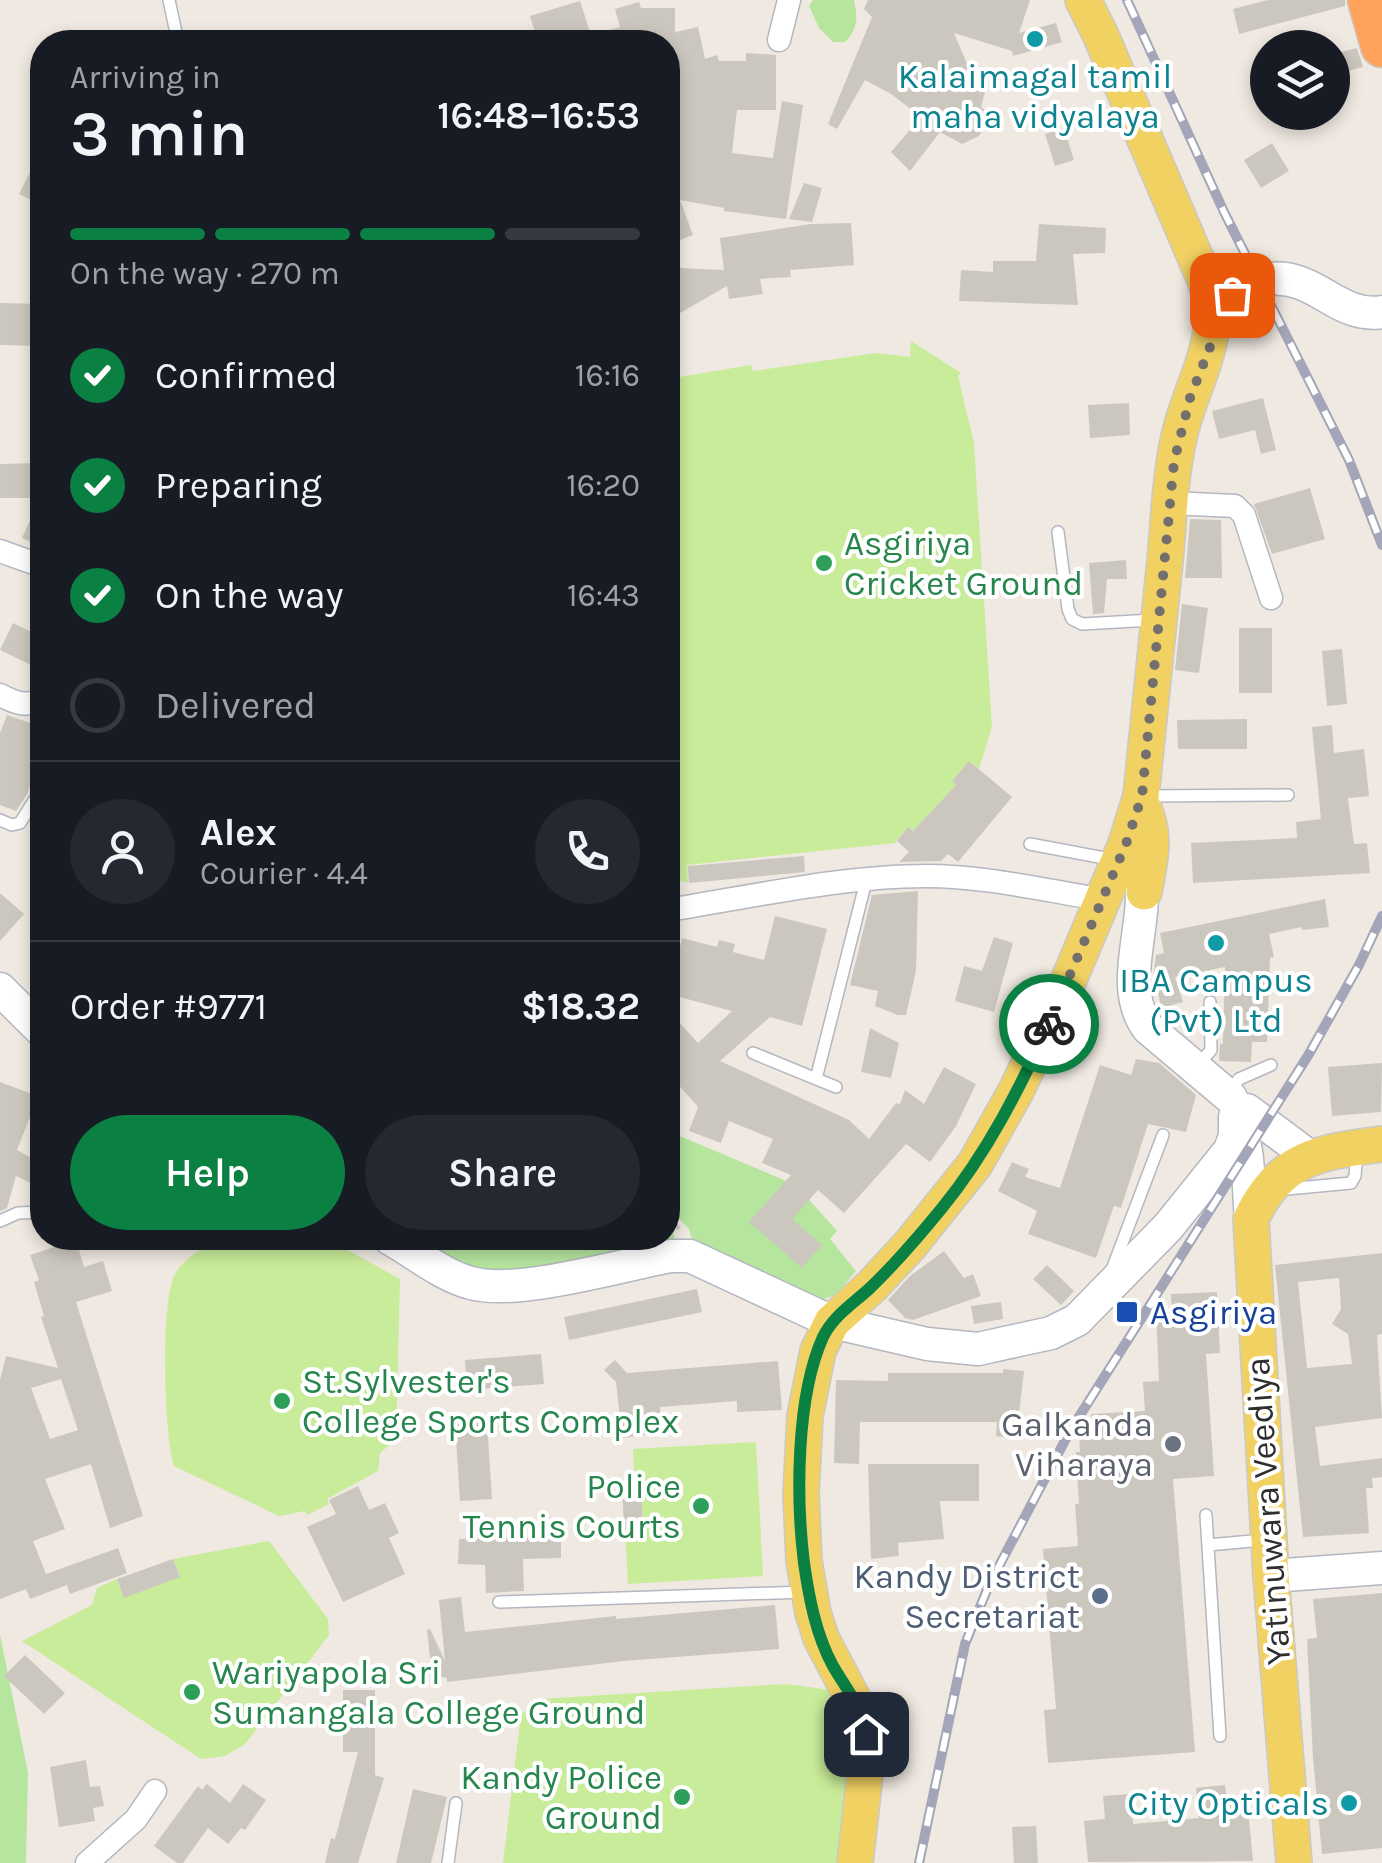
<!DOCTYPE html>
<meta charset="utf-8">
<style>
:root{--surface:#171b24;--page:#242831;--text:#f1f3f6;--muted:#9ea1a6;--line:#363941;--accent:#0b8043}
body{margin:0;font-family:Karla,sans-serif;background:var(--page);color:var(--text);height:100vh;display:flex;flex-direction:column;font-size:38px;white-space:nowrap}
*{box-sizing:border-box;margin:0}
p{font-size:32px;color:var(--muted)}
.icon{flex:none;width:55px;height:55px;fill:none;stroke:currentColor;stroke-width:2;stroke-linecap:round;stroke-linejoin:round}
.map{position:relative;flex:1;overflow:hidden}
.side{position:absolute;left:30px;top:30px;width:650px;height:1220px;display:flex;flex-direction:column;background:var(--surface);border-radius:40px;box-shadow:0 5px 15px #0003}
.side>*{flex:none}
.controls{position:absolute;left:1250px;top:30px;display:grid;gap:20px}
.controls a{display:grid;place-items:center;width:100px;height:100px;border-radius:50%;background:var(--surface);box-shadow:0 5px 15px #0003;font-size:50px}
.pin{position:absolute;display:grid;place-items:center;width:85px;height:85px;color:#fff;margin:-42px;border-radius:20px;box-shadow:0 5px 15px #0006}
.courier{position:absolute;display:grid;place-items:center;width:100px;height:100px;margin:-50px;border:8px solid #0b8043;border-radius:50%;background:#fff;color:#222;box-shadow:0 2px 12px #0007}
.summary em{font-style:normal;font-weight:600}
.summary div{display:flex;flex-direction:column-reverse}
.summary{display:flex;align-items:center;justify-content:space-between;height:170px;padding:0 40px}
h1{font-size:65px;font-weight:600;line-height:75px}
.bar{display:grid;grid-template-columns:repeat(4,1fr);gap:15px 10px;align-content:center;height:120px;padding:0 40px}
.bar i{height:12px;border-radius:8px;background:var(--line)}
.bar .current{background:var(--accent)}
.bar p{grid-column:span 4}
.line{display:flex;align-items:center;gap:25px;padding:0 40px;border-top:2px solid var(--line)}
.line div{flex:1}
.round{display:grid;place-items:center;flex:none;width:105px;height:105px;border-radius:52px;background:var(--page)}
ol{padding:0 40px;list-style:none}
li{display:flex;align-items:center;gap:30px;height:110px}
li p{margin-inline-start:auto}
li .icon{padding:10px;border-radius:50%;background:var(--accent);color:#fff;stroke-width:4}
li:last-child{color:var(--muted)}
li i{width:55px;height:55px;border:5px solid var(--line);border-radius:50%}
.cta{display:flex;gap:20px;margin-top:auto;padding:20px 40px}
.cta a{flex:1;height:115px;border-radius:60px;background:var(--accent);color:#fff;font-size:40px;font-weight:600;line-height:115px;text-align:center}
.cta a+a{background:var(--page);color:var(--text)}
.map>svg:first-child{display:block}
.green{fill:#b6e59e}
.pitch{fill:#c9ec9a}
.building{fill:#cbc7bf;fill-rule:evenodd}
.lines{fill:none;stroke-linecap:round;stroke-linejoin:round}
.lane-casing{stroke:#b4b7c1;stroke-width:14}
.street-casing{stroke:#b4b7c1;stroke-width:25}
.secondary-casing{stroke:#b4b7c1;stroke-width:35}
.primary-casing{stroke:#c9c9c9;stroke-width:38}
.highway-casing{stroke:#c9c9c9;stroke-width:45}
.path{stroke:#c9c9c9;stroke-width:4;stroke-dasharray:8 5;stroke-linecap:butt}
.lane{stroke:#fff;stroke-width:11}
.street{stroke:#fff;stroke-width:22}
.secondary{stroke:#fff;stroke-width:32}
.primary{stroke:#f2d163;stroke-width:35}
.highway{stroke:#ffa35c;stroke-width:42}
.rail-casing{stroke:#a3a6b8;stroke-width:10}
.rail{stroke:#fff;stroke-width:6;stroke-dasharray:19;stroke-linecap:butt}
.secondary-bridge-casing{stroke:#b4b7c1;stroke-width:35;stroke-linecap:butt}
.secondary-bridge{stroke:#fff;stroke-width:32}
.done{stroke:#726f6d;stroke-width:10;stroke-dasharray:0 18}
.route{stroke:#0b8043;stroke-width:12}
.culture-dot{fill:#0f9aa8;stroke:#fff;stroke-width:4}
.leisure-dot{fill:#2e9e5b;stroke:#fff;stroke-width:4}
.transit-dot{fill:#1a4fb4;stroke:#fff;stroke-width:4}
.worship-dot{fill:#6b7280;stroke:#fff;stroke-width:4}
.service-dot{fill:#5c6f8a;stroke:#fff;stroke-width:4}
.labels{text-anchor:middle;dominant-baseline:central;stroke-width:8;stroke-linejoin:round;paint-order:stroke}
.culture-label{font-size:35px;fill:#0d838f;stroke:#fff}
.leisure-label{font-size:35px;fill:#27864d;stroke:#fff;text-anchor:start}
.transit-label{font-size:35px;fill:#164399;stroke:#fff;text-anchor:start}
.worship-label{font-size:35px;fill:#5b616d;stroke:#fff;text-anchor:end}
.street-label{font-size:35px;fill:#2e2e2e;stroke:#fff}
.service-label{font-size:35px;fill:#4e5e75;stroke:#fff;text-anchor:end}
</style>
<div class="map">
<svg width="1382" height="1863" viewBox="0 0 1382 1863">
<rect width="100%" height="100%" fill="#efe9e1"/>
<path class="green" d="M 813,0 L 854,0 C 858,18 858,29 845,42 L 833,42 L 819,28 L 809,6 Z
M 668,1131 L 796,1185 L 837,1231 L 830,1239 L 856,1271 L 836,1295 L 821,1300 L 696,1253 L 689,1229 L 668,1207 Z
M 668,1223 L 680,1249 L 496,1279 L 397,1238 L 668,1238 Z
M 0,1635 L 28,1773 L 26,1863 L 0,1863 Z"/>
<path class="pitch" d="M 911,341 L 961,373 L 958,376 L 974,443 L 992,727 L 979,769 L 969,761 L 952,781 L 956,785 L 913,831 L 908,827 L 895,843 L 687,865 L 688,883 L 668,876 L 668,379 L 751,365 L 753,371 L 876,353 L 910,357 Z
M 224,1238 L 326,1238 L 400,1279 L 396,1440 L 380,1453 L 378,1471 L 327,1499 L 329,1504 L 307,1515 L 305,1511 L 279,1516 L 174,1466 C 164,1435 160,1302 175,1274 C 185,1257 206,1245 224,1238 Z
M 756,1442 L 763,1576 L 628,1584 L 625,1529 L 643,1527 L 641,1485 L 635,1485 L 633,1449 Z
M 269,1541 L 328,1619 L 329,1635 L 245,1744 L 225,1756 L 201,1759 L 22,1641 L 92,1605 L 97,1588 L 117,1579 L 124,1597 L 180,1576 L 173,1559 Z
M 786,1684 L 831,1690 L 857,1721 L 845,1863 L 503,1863 L 521,1714 L 540,1699 Z"/>
<path class="building" d="M 868,0 L 1030,0 L 1019,33 L 1056,23 L 1062,42 L 1013,56 L 1012,51 L 954,33 L 976,85 L 986,88 L 981,107 L 993,116 L 979,136 L 962,144 L 940,132 L 910,171 L 891,152 L 921,117 L 891,94 L 865,80 L 837,129 L 828,124 L 872,17 L 864,9 Z
M 1268,0 L 1345,0 L 1345,6 L 1239,34 L 1233,9 Z
M 580,1 L 591,35 L 620,27 L 615,9 L 639,2 L 641,8 L 675,8 L 675,32 L 698,27 L 705,59 L 717,55 L 719,61 L 746,61 L 746,53 L 776,55 L 776,110 L 737,110 L 732,153 L 773,158 L 782,101 L 803,105 L 786,219 L 724,211 L 724,208 L 680,200 L 693,235 L 668,245 L 668,42 L 538,42 L 530,16 Z
M 1357,48 L 1363,67 L 1332,75 L 1332,54 Z
M 1064,128 L 1074,160 L 1055,166 L 1045,134 Z
M 1272,143 L 1289,171 L 1261,188 L 1244,160 Z
M 42,149 L 42,205 L 19,194 Z
M 804,183 L 822,188 L 812,222 L 789,219 Z
M 851,223 L 854,265 L 790,270 L 791,277 L 760,279 L 763,294 L 729,299 L 727,286 L 668,320 L 668,249 L 681,268 L 724,270 L 720,238 L 811,224 Z
M 1039,224 L 1106,228 L 1105,253 L 1073,254 L 1078,305 L 959,301 L 961,270 L 993,272 L 993,261 L 1036,261 Z
M 0,303 L 42,304 L 42,346 L 0,345 Z
M 1263,398 L 1276,450 L 1261,454 L 1255,430 L 1219,439 L 1212,411 Z
M 1129,403 L 1130,435 L 1090,438 L 1088,405 Z
M 40,463 L 40,498 L 0,498 L 0,464 Z
M 1310,488 L 1325,539 L 1272,554 L 1254,504 Z
M 42,494 L 42,547 L 22,538 Z
M 1190,519 L 1221,520 L 1222,578 L 1185,578 Z
M 1126,560 L 1127,579 L 1107,579 L 1104,613 L 1093,614 L 1089,563 Z
M 1182,604 L 1208,608 L 1199,673 L 1175,670 Z
M 13,623 L 42,637 L 42,656 L 37,668 L 0,650 Z
M 1239,628 L 1272,628 L 1272,693 L 1239,693 Z
M 1342,649 L 1347,704 L 1327,706 L 1322,651 Z
M 7,715 L 42,727 L 42,754 L 27,794 L 16,811 L 0,805 L 0,733 Z
M 1247,719 L 1247,749 L 1178,749 L 1177,720 Z
M 1332,725 L 1334,753 L 1364,749 L 1369,796 L 1348,798 L 1354,844 L 1367,843 L 1370,873 L 1193,883 L 1191,843 L 1297,838 L 1296,822 L 1321,819 L 1312,727 Z
M 969,761 L 1012,797 L 958,862 L 948,854 L 941,861 L 899,862 L 909,852 L 897,841 L 908,827 L 913,831 L 956,785 L 952,781 Z
M 804,856 L 805,872 L 689,883 L 688,866 Z
M 918,891 L 916,971 L 906,1015 L 898,1015 L 875,1006 L 878,991 L 850,985 L 872,895 Z
M 0,893 L 24,914 L 0,941 Z
M 1325,899 L 1329,927 L 1302,930 L 1302,927 L 1269,934 L 1274,957 L 1270,958 L 1267,1042 L 1252,1042 L 1251,1062 L 1219,1061 L 1220,1044 L 1223,1044 L 1225,967 L 1175,977 L 1183,1002 L 1161,1008 L 1154,971 L 1156,955 L 1164,953 L 1160,933 Z
M 775,916 L 827,929 L 802,1026 L 770,1017 L 720,1061 L 849,1120 L 869,1139 L 896,1103 L 900,1104 L 905,1090 L 924,1104 L 944,1067 L 976,1084 L 956,1126 L 930,1162 L 906,1144 L 844,1213 L 818,1190 L 792,1219 L 822,1245 L 802,1268 L 749,1222 L 791,1175 L 762,1163 L 773,1139 L 729,1121 L 721,1143 L 689,1131 L 698,1107 L 668,1073 L 668,1010 L 698,1043 L 732,1011 L 668,994 L 668,953 L 678,956 L 682,938 L 717,947 L 719,940 L 735,944 L 733,952 L 764,960 Z
M 994,937 L 1013,943 L 994,1012 L 955,1001 L 964,966 L 982,971 Z
M 870,1028 L 899,1043 L 891,1078 L 861,1072 Z
M 1136,1059 L 1159,1063 L 1196,1095 L 1186,1132 L 1148,1124 L 1121,1208 L 1114,1206 L 1096,1258 L 1028,1234 L 1037,1211 L 998,1191 L 1012,1162 L 1029,1169 L 1025,1177 L 1060,1188 L 1100,1065 L 1131,1075 Z
M 1382,1063 L 1381,1112 L 1332,1116 L 1328,1067 Z
M 0,1082 L 38,1096 L 17,1150 L 42,1164 L 42,1188 L 16,1176 L 7,1208 L 0,1211 Z
M 76,1240 L 84,1267 L 103,1261 L 112,1291 L 76,1302 L 143,1516 L 110,1528 L 91,1464 L 45,1479 L 65,1529 L 33,1541 L 46,1574 L 118,1548 L 127,1573 L 70,1594 L 67,1585 L 30,1599 L 26,1589 L 0,1599 L 0,1380 L 6,1356 L 58,1368 L 41,1317 L 44,1316 L 34,1282 L 39,1280 L 30,1255 ZM 61,1379 L 78,1430 L 50,1439 L 31,1388 Z
M 944,1251 L 964,1278 L 973,1274 L 981,1296 L 913,1320 L 905,1318 L 888,1300 L 910,1276 Z
M 1382,1253 L 1382,1334 L 1377,1335 L 1382,1418 L 1315,1427 L 1320,1466 L 1382,1458 L 1382,1477 L 1372,1478 L 1373,1488 L 1366,1488 L 1369,1533 L 1303,1537 L 1275,1265 ZM 1339,1278 L 1341,1309 L 1332,1324 L 1348,1334 L 1352,1364 L 1307,1368 L 1298,1282 Z
M 1047,1265 L 1074,1291 L 1061,1305 L 1033,1279 Z
M 697,1289 L 702,1312 L 569,1340 L 564,1317 Z
M 1217,1292 L 1220,1353 L 1206,1354 L 1214,1476 L 1173,1479 L 1195,1752 L 1048,1763 L 1044,1710 L 1056,1709 L 1043,1549 L 1078,1546 L 1075,1504 L 1079,1504 L 1076,1452 L 1080,1452 L 1079,1431 L 1092,1430 L 1091,1414 L 1145,1411 L 1143,1382 L 1159,1381 L 1156,1312 L 1172,1311 L 1171,1294 Z
M 1001,1302 L 1003,1319 L 974,1324 L 971,1306 Z
M 541,1354 L 544,1384 L 467,1390 L 465,1360 Z
M 615,1360 L 627,1373 L 778,1361 L 782,1410 L 737,1412 L 737,1401 L 660,1407 L 662,1433 L 622,1438 L 616,1382 L 604,1370 Z
M 1003,1369 L 1024,1371 L 1016,1439 L 996,1436 L 997,1422 L 860,1422 L 859,1464 L 834,1463 L 836,1380 L 888,1381 L 888,1373 L 1003,1373 Z
M 487,1422 L 492,1499 L 460,1501 L 455,1424 Z
M 868,1464 L 979,1464 L 979,1501 L 940,1501 L 944,1539 L 898,1543 L 899,1556 L 871,1559 Z
M 641,1484 L 643,1528 L 624,1529 L 622,1485 Z
M 358,1486 L 369,1510 L 385,1503 L 399,1533 L 389,1538 L 405,1574 L 343,1602 L 307,1527 L 336,1514 L 329,1500 Z
M 561,1537 L 561,1558 L 523,1559 L 524,1591 L 486,1593 L 485,1565 L 458,1564 L 459,1539 Z
M 173,1559 L 180,1577 L 124,1598 L 117,1579 Z
M 1382,1593 L 1382,1848 L 1322,1854 L 1313,1758 L 1307,1639 L 1317,1638 L 1313,1599 Z
M 461,1597 L 465,1632 L 616,1616 L 616,1619 L 775,1605 L 779,1649 L 624,1661 L 447,1682 L 447,1678 L 432,1675 L 427,1630 L 430,1629 L 445,1661 L 439,1600 Z
M 25,1655 L 65,1693 L 44,1714 L 4,1676 Z
M 343,1690 L 375,1690 L 375,1775 L 384,1778 L 358,1863 L 325,1863 L 331,1838 L 335,1839 L 358,1752 L 343,1752 Z
M 86,1760 L 90,1787 L 100,1786 L 104,1806 L 93,1808 L 95,1821 L 59,1827 L 50,1767 Z
M 207,1784 L 230,1803 L 243,1784 L 266,1800 L 245,1830 L 241,1828 L 228,1844 L 208,1828 L 183,1863 L 177,1863 L 154,1846 L 198,1786 L 202,1790 Z
M 1225,1785 L 1227,1801 L 1247,1799 L 1253,1861 L 1088,1862 L 1084,1821 L 1105,1819 L 1103,1796 L 1131,1794 L 1133,1824 L 1199,1818 L 1196,1788 Z
M 413,1789 L 447,1797 L 431,1863 L 396,1863 Z
M 1036,1826 L 1038,1863 L 1014,1863 L 1012,1827 Z"/>
<g class="lines">
<g class="lane-casing">
<path id="lane" d="M 169,0 L 178,42
M 1058,532 L 1068,609 L 1072,619 L 1082,624 L 1153,620
M 1146,796 L 1288,795
M 0,820 L 12,825 L 20,823 L 42,788
M 1030,844 L 1115,860
M 753,1053 L 836,1087
M 1198,1065 L 1211,1050 L 1210,1002
M 816,1079 L 866,881
M 1230,1092 L 1239,1079 L 1271,1065
M 1287,1189 L 1351,1183 L 1355,1176 L 1357,1151
M 0,1221 L 18,1213 L 42,1212
M 1113,1267 L 1163,1135
M 1206,1515 L 1220,1736
M 1208,1545 L 1263,1540
M 499,1602 L 805,1592
M 448,1863 L 456,1803"/>
</g>
<g class="street-casing">
<path id="street" d="M 779,40 L 789,0
M 1170,503 L 1235,506 L 1244,515 L 1271,598
M 0,551 L 42,566
M 0,695 C 15,703 27,707 42,700
M 668,910 C 750,897 843,876 926,876 C 984,876 1043,890 1100,899
M 87,1863 L 136,1819 L 155,1791"/>
</g>
<g class="secondary-casing">
<path id="secondary" d="M 1270,279 C 1316,274 1338,319 1382,312
M 1138,866 C 1154,917 1114,982 1148,1028 L 1231,1098
M 0,989 L 42,1031
M 1247,1110 L 1310,1157
M 1240,1126 C 1250,1155 1248,1188 1251,1219
M 389,1238 C 414,1252 443,1276 471,1283 C 517,1296 621,1265 671,1256 L 690,1256 L 832,1322 L 927,1344 L 978,1349 L 1051,1333 L 1077,1320 L 1168,1227 L 1230,1150 L 1235,1136 L 1235,1117
M 1271,1576 L 1382,1568"/>
</g>
<g class="primary-casing">
<path id="primary" d="M 1140,800 C 1157,835 1151,854 1144,892
M 855,1863 L 865,1774 L 864,1720 L 821,1638 L 813,1613 L 804,1561 L 801,1494 L 805,1416 L 818,1351 L 832,1322 L 872,1286 L 910,1245 L 975,1164 L 1016,1091 L 1067,984 L 1126,844 L 1141,796 C 1149,718 1157,639 1165,561 C 1169,519 1170,474 1180,433 C 1193,378 1226,337 1205,280 L 1101,36 L 1083,0
M 1294,1863 L 1271,1576 L 1251,1219 C 1280,1157 1320,1152 1382,1144"/>
</g>
<g class="highway-casing">
<path id="highway" d="M 1369,0 L 1382,46"/>
</g>
<path class="path" d="M 668,1215 L 679,1229"/>
<use href="#lane" class="lane"/>
<use href="#street" class="street"/>
<use href="#secondary" class="secondary"/>
<use href="#primary" class="primary"/>
<use href="#highway" class="highway"/>
<g class="rail-casing">
<path id="rail" d="M 1127,0 L 1224,212 L 1349,460 L 1382,545
M 919,1863 L 965,1644 L 989,1585 L 1070,1431 L 1309,1054 L 1359,965 L 1382,916"/>
</g>
<use href="#rail" class="rail"/>
<g class="secondary-bridge-casing">
<path id="secondary-bridge" d="M 1241,291 L 1270,279"/>
</g>
<use href="#secondary-bridge" class="secondary-bridge"/>
</g>
<g class="lines">
<path class="done" d="M 1049,1024 L 1126,844 L 1142,796 L 1174,462 L 1190,398 L 1210,347 L 1214,302 L 1232,295"/>
<path class="route" d="M 866,1734 C 862,1706 846,1689 833,1666 C 816,1635 809,1598 804,1563 C 796,1498 796,1397 823,1337 C 833,1316 854,1303 870,1288 C 896,1263 920,1235 942,1208 C 987,1153 1020,1088 1049,1024"/>
</g>
<g class="culture-dot">
<circle cx="1035" cy="39" r="10"/>
<circle cx="1216" cy="943" r="10"/>
<circle cx="1349" cy="1803" r="10"/>
</g>
<g class="leisure-dot">
<circle cx="824" cy="563" r="10"/>
<circle cx="282" cy="1401" r="10"/>
<circle cx="701" cy="1506" r="10"/>
<circle cx="192" cy="1692" r="10"/>
<circle cx="682" cy="1797" r="10"/>
</g>
<rect class="transit-dot" x="1115" y="1300" width="24" height="24" rx="5"/>
<circle class="worship-dot" cx="1173" cy="1444" r="10"/>
<circle class="service-dot" cx="1100" cy="1596" r="10"/>
<g class="labels">
<g class="culture-label">
<text x="1035" y="76">Kalaimagal tamil<tspan x="1035" dy="40">maha vidyalaya</tspan></text>
<text x="1216" y="980">IBA Campus<tspan x="1216" dy="40">(Pvt) Ltd</tspan></text>
<text x="1329" y="1803" text-anchor="end">City Opticals</text>
</g>
<g class="leisure-label">
<text x="844" y="543">Asgiriya<tspan x="844" dy="40">Cricket Ground</tspan></text>
<text x="302" y="1381">St.Sylvester's<tspan x="302" dy="40">College Sports Complex</tspan></text>
<text x="681" y="1486" text-anchor="end">Police<tspan x="681" dy="40">Tennis Courts</tspan></text>
<text x="212" y="1672">Wariyapola Sri<tspan x="212" dy="40">Sumangala College Ground</tspan></text>
<text x="662" y="1777" text-anchor="end">Kandy Police<tspan x="662" dy="40">Ground</tspan></text>
</g>
<g class="transit-label">
<text x="1150" y="1312">Asgiriya</text>
</g>
<g class="worship-label">
<text x="1153" y="1424">Galkanda<tspan x="1153" dy="40">Viharaya</tspan></text>
</g>
<g class="street-label">
<text transform="translate(1268 1511) rotate(-94)">Yatinuwara Veediya</text>
</g>
<g class="service-label">
<text x="1080" y="1576">Kandy District<tspan x="1080" dy="40">Secretariat</tspan></text>
</g>
</g>
</svg>
<div class="controls">
<a><svg class="icon" aria-label="layers" viewBox="0 0 24 24"><path d="M12 4l9 5-9 5-9-5zM3 14l9 5 9-5"/></svg></a>
</div>
<div class="pin" style="left:1232px;top:295px;background:#ea580c"><svg class="icon" aria-label="bag" viewBox="0 0 24 24"><path d="M5 8h14l-1 12H6zM9 8a3 3 0 0 1 6 0"/></svg></div>
<div class="pin" style="left:866px;top:1734px;background:#1f2937"><svg class="icon" aria-label="home" viewBox="0 0 24 24"><path d="M3 11l9-7 9 7M6 9v11h12V9"/></svg></div>
<div class="courier" style="left:1049px;top:1024px"><svg class="icon" aria-label="bike" viewBox="0 0 24 24"><circle cx="6" cy="16" r="4"/><circle cx="18" cy="16" r="4"/><path d="M6 16l4-8h5l3 8M10 8l3 8H6M13 5h3"/></svg></div>
<section class="side">
<div class="summary"><div><h1>3 min</h1><p>Arriving in</p></div><em>16:48–16:53</em></div>
<div class="bar"><i class="current"></i><i class="current"></i><i class="current"></i><i></i><p>On the way · 270 m</p></div>
<ol>
<li><svg class="icon" aria-label="check" viewBox="0 0 24 24"><path d="M5 12l5 5 9-10"/></svg>Confirmed<p>16:16</p></li>
<li><svg class="icon" aria-label="check" viewBox="0 0 24 24"><path d="M5 12l5 5 9-10"/></svg>Preparing<p>16:20</p></li>
<li><svg class="icon" aria-label="check" viewBox="0 0 24 24"><path d="M5 12l5 5 9-10"/></svg>On the way<p>16:43</p></li>
<li><i></i>Delivered</li>
</ol>
<div class="line" style="height:180px"><a class="round"><svg class="icon" aria-label="person" viewBox="0 0 24 24"><circle cx="12" cy="8" r="4"/><path d="M4 21q1-7 8-7t8 7"/></svg></a><div><b>Alex</b><p>Courier · 4.4</p></div><a class="round"><svg class="icon" aria-label="phone" viewBox="0 0 24 24"><path d="M5 4h4l2 5-3 2q2 4 5 5l2-3 5 2v4C11 20 4 13 5 4z"/></svg></a></div>
<div class="line" style="height:130px"><div>Order #9771</div><b>$18.32</b></div>
<div class="cta"><a>Help</a><a>Share</a></div>
</section>
</div>
